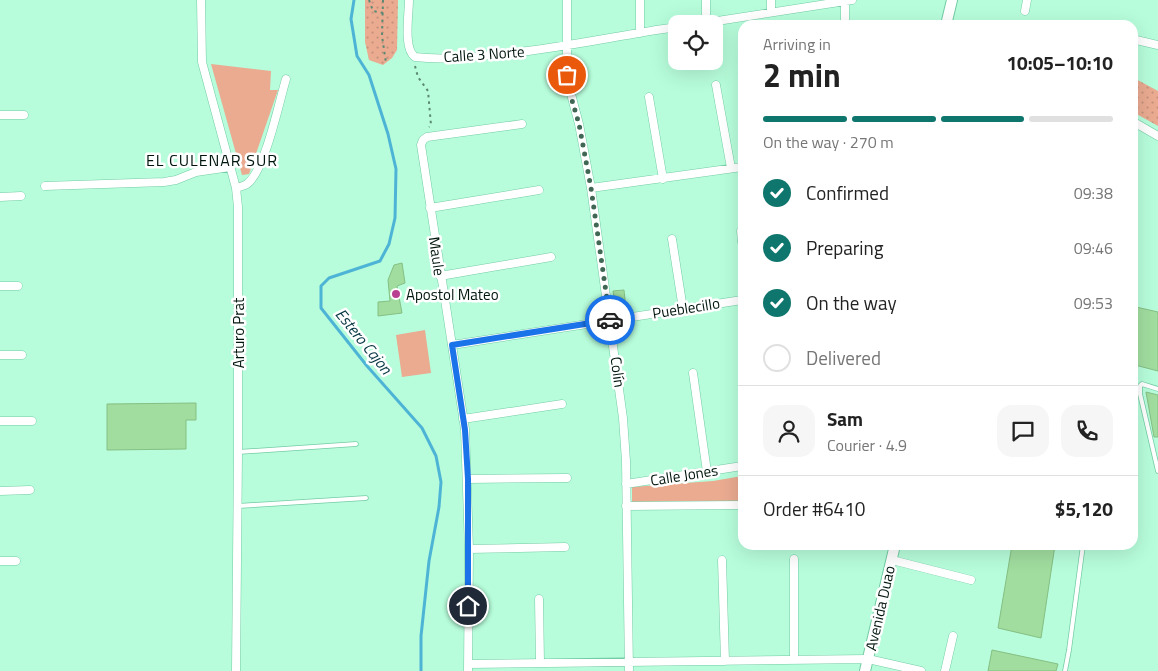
<!DOCTYPE html>
<meta charset="utf-8">
<style>
:root{--surface:#fff;--page:#f6f6f6;--text:#222;--muted:#767676;--line:#e0e0e0;--accent:#0f766e}
body{margin:0;font-family:"Titillium Web",sans-serif;background:var(--page);color:var(--text);height:100vh;display:flex;flex-direction:column;font-size:19px;white-space:nowrap}
*{box-sizing:border-box;margin:0}
p{font-size:16px;color:var(--muted)}
.icon{flex:none;width:28px;height:28px;fill:none;stroke:currentColor;stroke-width:2;stroke-linecap:round;stroke-linejoin:round}
.map{position:relative;flex:1;overflow:hidden}
.details{position:absolute;left:738px;top:20px;width:400px;height:530px;display:flex;flex-direction:column;background:var(--surface);border-radius:15px;box-shadow:0 5px 20px #0002}
.details>*{flex:none}
.buttons{position:absolute;left:668px;top:15px;display:grid;gap:10px}
.buttons a{display:grid;place-items:center;width:55px;height:55px;border-radius:10px;background:var(--surface);box-shadow:0 5px 20px #0002;font-size:25px}
.pin{position:absolute;display:grid;place-items:center;width:42px;height:42px;color:#fff;margin:-21px;border:2px solid #fff;border-radius:50%;box-shadow:0 1px 5px #0007}
.courier{position:absolute;display:grid;place-items:center;width:50px;height:50px;margin:-25px;border:4px solid #1a73e8;border-radius:50%;background:#fff;color:#222;box-shadow:0 1px 6px #0007}
.summary em{font-style:normal;font-weight:700}
.summary div{display:flex;flex-direction:column-reverse}
.summary{display:flex;align-items:center;justify-content:space-between;height:85px;padding:0 25px}
h1{font-size:32px;font-weight:700;line-height:38px}
.bar{display:grid;grid-template-columns:repeat(4,1fr);gap:8px 5px;align-content:center;height:60px;padding:0 25px}
.bar i{height:6px;border-radius:4px;background:var(--line)}
.bar .on{background:var(--accent)}
.bar p{grid-column:span 4}
.line{display:flex;align-items:center;gap:12px;padding:0 25px;border-top:1px solid var(--line)}
.line div{flex:1}
.round{display:grid;place-items:center;flex:none;width:52px;height:52px;border-radius:15px;background:var(--page)}
ol{padding:0 25px;list-style:none}
li{display:flex;align-items:center;gap:15px;height:55px}
li p{margin-inline-start:auto}
li .icon{padding:5px;border-radius:50%;background:var(--accent);color:#fff;stroke-width:4}
li:last-child{color:var(--muted)}
li i{width:28px;height:28px;border:2px solid var(--line);border-radius:50%}
.map>svg:first-child{display:block}
.grass{fill:url(#grass-dots)}
.green{fill:#eaab91}
.lines{fill:none;stroke-linecap:round;stroke-linejoin:round}
.stream{stroke:#4eb4d6;stroke-width:3}
.building{fill:#a1dd9f;stroke:#85bf83}
.service-casing{stroke:#73cca5;stroke-width:5.5}
.minor-casing{stroke:#73cca5;stroke-width:9}
.tertiary-casing{stroke:#73cca5;stroke-width:12}
.path{stroke:#5b8973;stroke-width:2;stroke-dasharray:2.5 4;stroke-linecap:butt}
.service{stroke:#fff;stroke-width:4}
.minor{stroke:#fff;stroke-width:8}
.tertiary{stroke:#fff;stroke-width:10}
.done{stroke:#406754;stroke-width:5;stroke-dasharray:0 9}
.route{stroke:#1a73e8;stroke-width:6}
.poi-dot{fill:#b93f90;stroke:#fff;stroke-width:2}
.labels{text-anchor:middle;dominant-baseline:central;stroke-width:5;stroke-linejoin:round;paint-order:stroke}
.street-label{font-size:15px;fill:#00160c;stroke:#fff}
.poi-label{font-size:15px;fill:#00160c;stroke:#fff;text-anchor:start}
.neighbourhood-label{font-size:16px;letter-spacing:1px;fill:#00160c;stroke:#fff}
.water-label{font-size:16px;font-style:italic;fill:#053543;stroke:#fff}
</style>
<div class="map">
<svg width="1158" height="671" viewBox="0 0 1158 671">
<defs>
<pattern id="grass-dots" width="8" height="8" patternUnits="userSpaceOnUse" patternTransform="scale(1.25)"><rect width="8" height="8" fill="#eaab91"/><path d="M2 2h.1M6 6h.1" fill="none" stroke="#c7927c" stroke-width="1.8" stroke-linecap="round"/></pattern>
</defs>
<rect width="100%" height="100%" fill="#b7fddb"/>
<path class="grass" d="M 365,0 L 398,0 L 397,50 L 392,58 L 383,65 L 369,60 L 365,42 Z
M 1132,77 L 1158,91 L 1158,126 L 1133,112 Z"/>
<path class="green" d="M 211,64 L 271,71 L 270,90 L 278,90 L 249,174 L 242,175 Z
M 425,330 L 431,373 L 402,377 L 396,335 Z
M 742,476 L 742,502 L 632,502 L 632,487 L 713,481 Z"/>
<g class="lines">
<path class="stream" d="M 354,0 L 351,19 L 357,56 L 369,75 L 388,134 L 396,169 L 395,218 L 389,244 L 380,261 L 329,278 L 321,286 L 321,308 L 367,366 L 422,428 L 436,456 L 441,482 L 439,507 L 429,561 L 421,636 L 421,671"/>
</g>
<path class="building" d="M 402,263 L 405,283 L 397,286 L 402,313 L 378,316 L 378,302 L 390,301 L 388,280 L 394,265 Z
M 624,290 L 626,309 L 616,310 L 613,291 Z
M 1136,307 L 1158,312 L 1158,371 L 1135,365 Z
M 1146,392 L 1158,395 L 1158,437 L 1154,437 Z
M 196,403 L 196,420 L 186,420 L 186,449 L 107,450 L 107,404 Z
M 1012,545 L 1055,545 L 1041,638 L 998,628 Z
M 992,650 L 1058,664 L 1056,671 L 988,671 Z"/>
<g class="lines">
<g class="service-casing">
<path id="service" d="M 1158,389 L 1142,384 L 1140,386 L 1140,394 L 1158,471
M 238,452 L 356,444
M 238,506 L 366,498
M 1065,671 L 1069,650 L 1083,545"/>
</g>
<g class="minor-casing">
<path id="minor" d="M 201,0 L 202,62 L 236,188 L 238,207 L 238,452 L 236,671
M 409,0 C 409,14 403,49 415,57 C 440,60 466,58 491,55 C 554,50 614,36 676,27
M 567,0 L 567,79 L 579,124 L 591,188 L 623,418 L 626,461 L 629,671
M 1025,11 L 1027,0
M 771,12 L 771,0
M 706,22 L 706,0
M 698,24 L 852,0
M 845,25 L 845,0
M 640,33 L 640,0
M 1132,39 L 1158,45
M 716,85 L 731,168
M 649,97 L 663,179
M 0,115 L 24,115
M 1132,121 L 1158,136
M 45,186 L 164,182 L 176,180 L 196,172 L 230,167
M 236,188 C 239,187 244,186 247,184 C 265,171 279,102 286,79
M 591,188 L 742,167
M 0,197 L 21,196
M 430,208 L 539,190
M 741,231 L 742,242
M 672,239 L 683,309
M 440,276 L 551,257
M 0,286 L 18,286
M 452,345 L 742,300
M 0,355 L 22,355
M 693,373 L 707,472
M 463,419 L 562,404
M 0,421 L 32,421
M 468,479 L 567,478
M 626,484 L 742,466
M 0,491 L 30,490
M 626,506 L 742,505
M 469,549 L 565,547
M 794,559 L 794,660
M 722,560 L 725,661
M 892,560 L 971,580
M 0,561 L 16,561
M 539,599 L 540,663
M 468,664 L 868,659 L 921,671
M 468,671 L 469,549 L 465,429 L 421,145 L 423,140 L 427,137 L 522,124
M 945,671 L 953,636"/>
</g>
<g class="tertiary-casing">
<path id="tertiary" d="M 946,25 L 952,0
M 865,671 L 895,545"/>
</g>
<path class="path" d="M 369,0 L 373,11 L 383,13
M 383,0 L 382,36 L 386,63
M 415,66 L 418,77 L 428,91 L 431,125 L 429,127"/>
<use href="#service" class="service"/>
<use href="#minor" class="minor"/>
<use href="#tertiary" class="tertiary"/>
</g>
<g class="lines">
<path class="done" d="M 567,75 L 569,90 L 579,124 L 591,188 L 610,320"/>
<path class="route" d="M 468,606 L 468,479 L 465,430 L 452,345 L 610,320"/>
</g>
<circle class="poi-dot" cx="396" cy="294" r="5"/>
<g class="labels">
<g class="street-label">
<text transform="translate(484 54) rotate(-4)">Calle 3 Norte</text>
<text transform="translate(437 256) rotate(82)">Maule</text>
<text transform="translate(686 308) rotate(-9)">Pueblecillo</text>
<text transform="translate(238 333) rotate(-90)">Arturo Prat</text>
<text transform="translate(618 372) rotate(82)">Colín</text>
<text transform="translate(684 475) rotate(-9)">Calle Jones</text>
<text transform="translate(880 608) rotate(-77)">Avenida Duao</text>
</g>
<g class="poi-label">
<text x="406" y="294">Apostol Mateo</text>
</g>
<g class="neighbourhood-label">
<text x="212" y="160">EL CULENAR SUR</text>
</g>
<g class="water-label">
<text transform="translate(364 341) rotate(51)">Estero Cajon</text>
</g>
</g>
</svg>
<div class="buttons">
<a><svg class="icon" aria-label="locate" viewBox="0 0 24 24"><circle cx="12" cy="12" r="6"/><path d="M12 2v4M12 18v4M2 12h4M18 12h4"/></svg></a>
</div>
<div class="pin" style="left:567px;top:75px;background:#ea580c"><svg class="icon" aria-label="bag" viewBox="0 0 24 24"><path d="M5 8h14l-1 12H6zM9 8a3 3 0 0 1 6 0"/></svg></div>
<div class="pin" style="left:468px;top:606px;background:#1f2937"><svg class="icon" aria-label="home" viewBox="0 0 24 24"><path d="M3 11l9-7 9 7M6 9v11h12V9"/></svg></div>
<div class="courier" style="left:610px;top:320px"><svg class="icon" aria-label="car" viewBox="0 0 24 24"><path d="M5 17H2v-5l4-1 3-4h7l3 4 3 1v5h-3M9 17h6M6 11h13"/><circle cx="7" cy="17" r="2"/><circle cx="17" cy="17" r="2"/></svg></div>
<section class="details">
<div class="summary"><div><h1>2 min</h1><p>Arriving in</p></div><em>10:05–10:10</em></div>
<div class="bar"><i class="on"></i><i class="on"></i><i class="on"></i><i></i><p>On the way · 270 m</p></div>
<ol>
<li><svg class="icon" aria-label="check" viewBox="0 0 24 24"><path d="M5 12l5 5 9-10"/></svg>Confirmed<p>09:38</p></li>
<li><svg class="icon" aria-label="check" viewBox="0 0 24 24"><path d="M5 12l5 5 9-10"/></svg>Preparing<p>09:46</p></li>
<li><svg class="icon" aria-label="check" viewBox="0 0 24 24"><path d="M5 12l5 5 9-10"/></svg>On the way<p>09:53</p></li>
<li><i></i>Delivered</li>
</ol>
<div class="line" style="height:90px"><a class="round"><svg class="icon" aria-label="person" viewBox="0 0 24 24"><circle cx="12" cy="8" r="4"/><path d="M4 21q1-7 8-7t8 7"/></svg></a><div><b>Sam</b><p>Courier · 4.9</p></div><a class="round"><svg class="icon" aria-label="chat" viewBox="0 0 24 24"><path d="M4 5h16v11H9l-5 4z"/></svg></a><a class="round"><svg class="icon" aria-label="phone" viewBox="0 0 24 24"><path d="M5 4h4l2 5-3 2q2 4 5 5l2-3 5 2v4C11 20 4 13 5 4z"/></svg></a></div>
<div class="line" style="height:65px"><div>Order #6410</div><b>$5,120</b></div>
</section>
</div>
